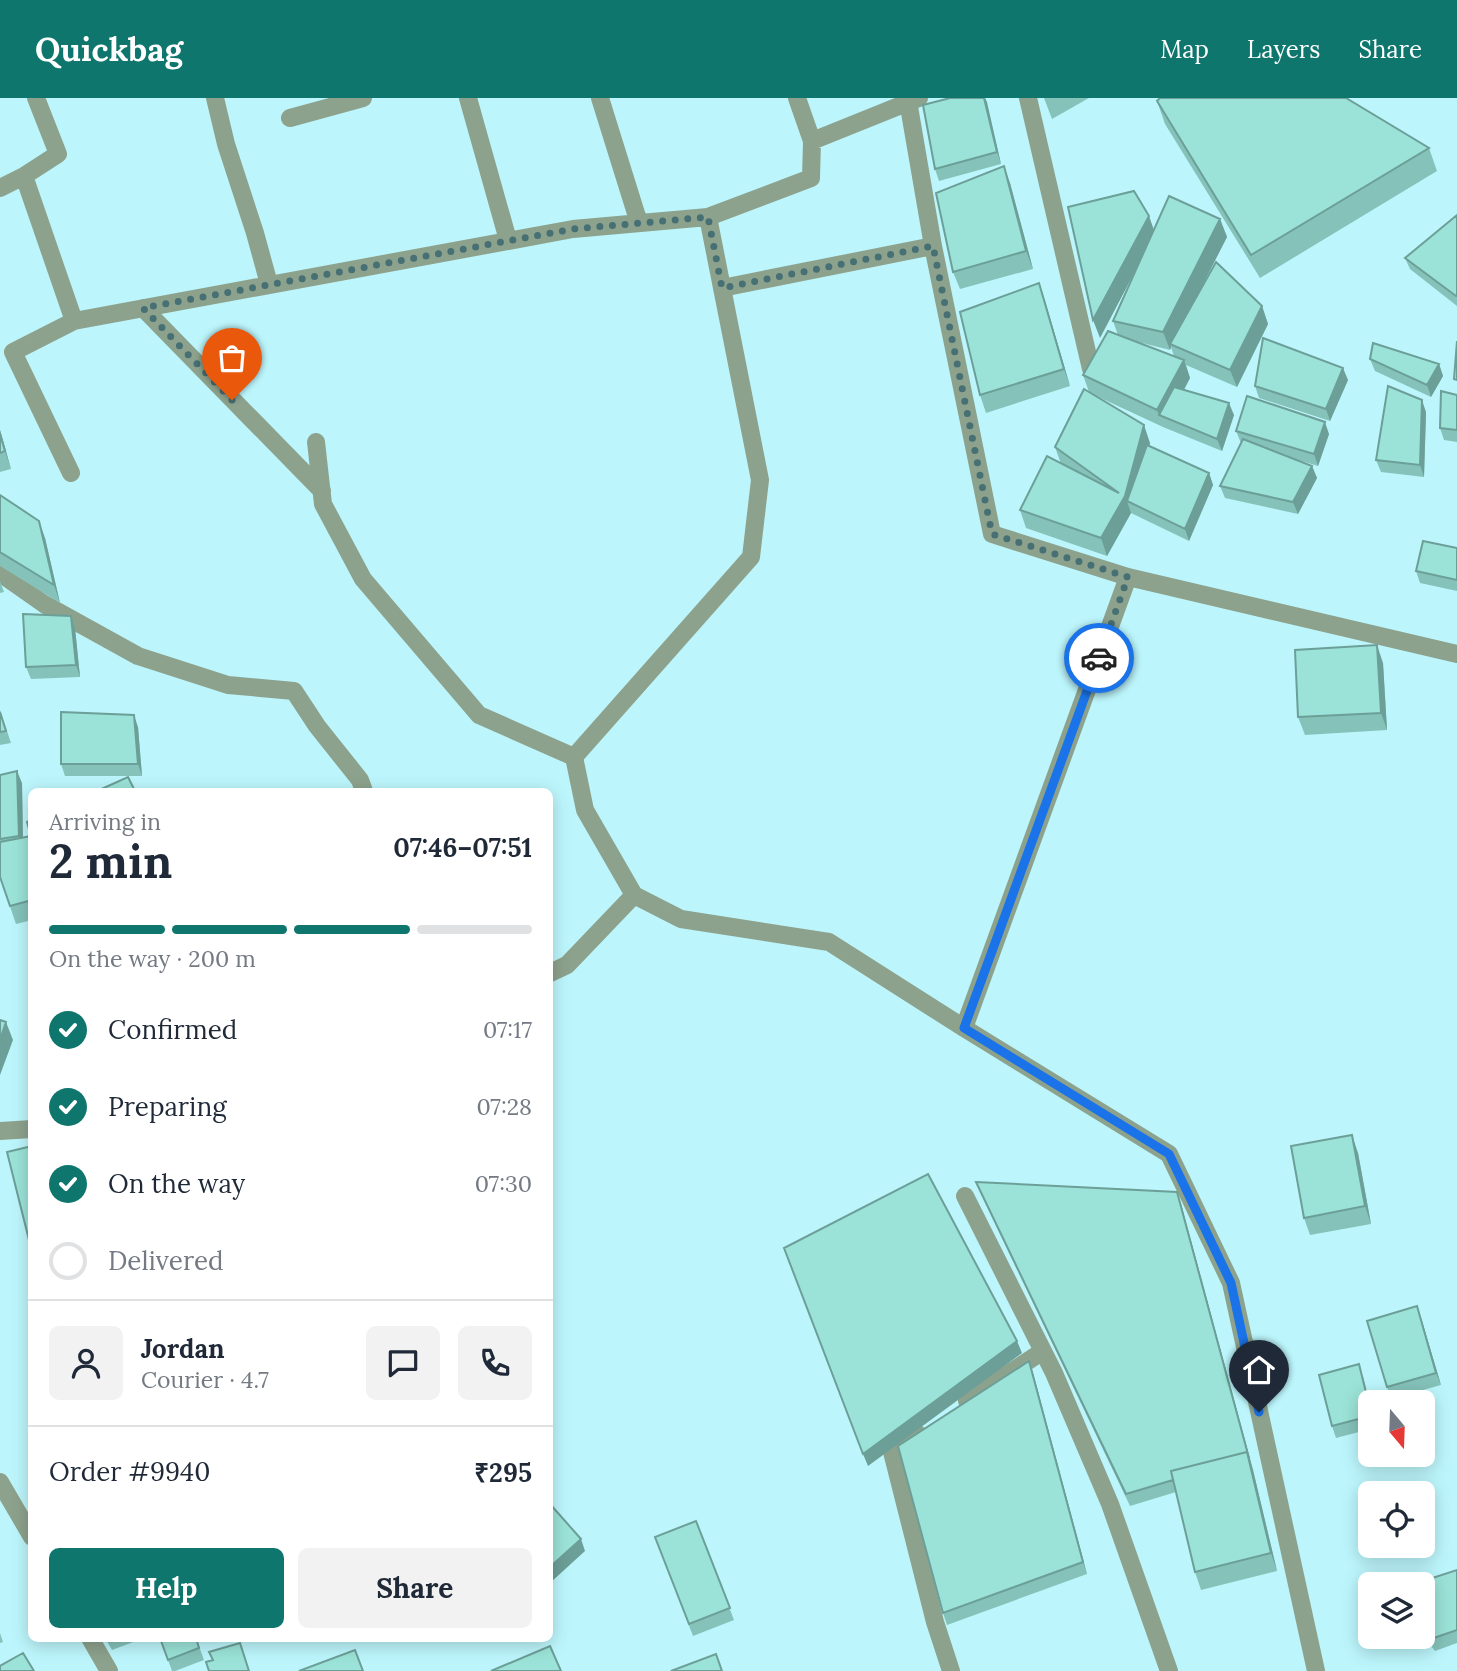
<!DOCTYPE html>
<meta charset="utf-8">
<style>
:root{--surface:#fff;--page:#f2f2f3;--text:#1f2937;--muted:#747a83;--line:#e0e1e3;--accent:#0f766e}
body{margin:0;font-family:Lora,serif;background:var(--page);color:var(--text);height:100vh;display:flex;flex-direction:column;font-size:26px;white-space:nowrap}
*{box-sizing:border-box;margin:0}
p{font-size:23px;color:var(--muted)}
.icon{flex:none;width:38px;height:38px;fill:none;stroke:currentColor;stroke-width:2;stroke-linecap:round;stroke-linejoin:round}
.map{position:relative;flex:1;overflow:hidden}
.drawer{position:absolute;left:28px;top:690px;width:525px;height:854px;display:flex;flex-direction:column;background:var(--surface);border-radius:10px;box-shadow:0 4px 18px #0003}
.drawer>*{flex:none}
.needle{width:46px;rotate:161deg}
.buttons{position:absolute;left:1358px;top:1292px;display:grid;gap:14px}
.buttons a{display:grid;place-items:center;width:77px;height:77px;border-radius:10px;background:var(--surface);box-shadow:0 4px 18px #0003;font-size:35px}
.pin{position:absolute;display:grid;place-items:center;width:60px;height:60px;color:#fff;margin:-72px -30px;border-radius:50% 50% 50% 0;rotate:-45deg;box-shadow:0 0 7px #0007}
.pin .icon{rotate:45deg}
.courier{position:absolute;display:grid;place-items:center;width:70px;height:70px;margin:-35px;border:5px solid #1a73e8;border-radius:50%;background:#fff;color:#222;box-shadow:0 2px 9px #0007}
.head em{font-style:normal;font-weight:800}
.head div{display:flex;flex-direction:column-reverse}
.head{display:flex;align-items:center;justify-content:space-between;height:119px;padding:0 21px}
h1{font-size:46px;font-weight:800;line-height:52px}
.bar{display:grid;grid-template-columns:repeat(4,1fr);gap:10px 7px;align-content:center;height:84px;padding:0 21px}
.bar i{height:9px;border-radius:5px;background:var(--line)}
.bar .selected{background:var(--accent)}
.bar p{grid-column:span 4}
.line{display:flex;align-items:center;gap:18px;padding:0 21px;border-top:2px solid var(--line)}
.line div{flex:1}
.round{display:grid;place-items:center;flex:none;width:74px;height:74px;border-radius:10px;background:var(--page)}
ol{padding:0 21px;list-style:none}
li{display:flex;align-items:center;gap:21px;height:77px}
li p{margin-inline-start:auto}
li .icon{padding:7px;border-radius:50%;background:var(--accent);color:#fff;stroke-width:4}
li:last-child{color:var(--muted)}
li i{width:38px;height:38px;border:4px solid var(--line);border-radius:50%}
.button{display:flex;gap:14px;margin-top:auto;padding:14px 21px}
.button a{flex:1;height:80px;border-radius:10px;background:var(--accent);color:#fff;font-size:28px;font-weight:800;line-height:80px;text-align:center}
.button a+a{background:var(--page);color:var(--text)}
header{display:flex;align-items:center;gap:42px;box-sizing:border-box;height:98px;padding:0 35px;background:var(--accent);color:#fff}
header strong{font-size:33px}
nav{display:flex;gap:38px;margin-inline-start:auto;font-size:24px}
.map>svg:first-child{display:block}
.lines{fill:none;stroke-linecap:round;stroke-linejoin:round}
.minor{stroke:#8da28d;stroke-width:18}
.wall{fill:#85c3ba;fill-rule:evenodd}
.shaded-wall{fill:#6c9f97}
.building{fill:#9be3d8;stroke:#6c9f97;stroke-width:2}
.done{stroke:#477074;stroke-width:7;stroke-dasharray:0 12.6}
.route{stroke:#1a73e8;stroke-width:9}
</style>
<header>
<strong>Quickbag</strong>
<nav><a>Map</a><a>Layers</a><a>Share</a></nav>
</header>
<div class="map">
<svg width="1457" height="1573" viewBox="0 0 1457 1573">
<rect width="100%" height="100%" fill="#bcf6fc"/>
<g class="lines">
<path class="minor" d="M 215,0 L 226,46 L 255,135 L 269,186
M 468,0 L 508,142
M 600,0 L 639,125
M 797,0 L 812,43 L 811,80 L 708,119 L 760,382 L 751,459 L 574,659 L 585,712 L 634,797 L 681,821 L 829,844 L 964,930 L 1169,1056 L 1231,1185 L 1316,1573
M 1028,0 L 1091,271
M 908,3 L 933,148 L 992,436 L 1128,479 L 1457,556
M 290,20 L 363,0
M 812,43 L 919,0
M 24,78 L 74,223 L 573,131 L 708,119
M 0,90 L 24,78 L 58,56 L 36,0
M 722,190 L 933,148
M 143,210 L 322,393
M 316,344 L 323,406 L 363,481 L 479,617 L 574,659
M 71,375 L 13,254 L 74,223
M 0,475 L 44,506 L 138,558 L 228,587 L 294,593 L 317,628 L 360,682 L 364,693
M 550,875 L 567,867 L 634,797
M 964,930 L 1128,479
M 0,1033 L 32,1031
M 965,1098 L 1054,1275 L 1110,1406 L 1169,1573
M 967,1303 L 1043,1253
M 918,1336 L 892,1354 L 935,1524 L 951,1573
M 0,1384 L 32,1439
M 90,1540 L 109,1573"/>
</g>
<path class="wall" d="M 950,0 L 985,0 L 1001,66 L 939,83 L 935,71 Z
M 1044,0 L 1089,0 L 1052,21 Z
M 1157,3 L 1429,50 L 1437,73 L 1260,180 L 1165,26 Z
M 1010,85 L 1033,171 L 960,191 L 953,174 Z
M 1457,117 L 1457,208 L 1410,171 L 1405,160 Z
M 1220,121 L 1227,139 L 1196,199 L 1262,208 L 1268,226 L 1237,289 L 1186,267 L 1190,280 L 1184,292 L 1234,317 L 1222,353 L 1163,329 L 1092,296 L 1150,345 L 1149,348 L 1209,375 L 1213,387 L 1189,443 L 1131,415 L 1107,458 L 1026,430 L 1020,412 L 1061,366 L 1055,349 L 1089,294 L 1083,277 L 1118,237 L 1113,223 L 1136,171 L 1100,240 L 1154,131 ZM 1138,244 L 1170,252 L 1171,249 L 1174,258 Z
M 1039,185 L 1045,203 L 1070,288 L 986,315 L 980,297 Z
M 1370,261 L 1439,266 L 1443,278 L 1431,299 L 1375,273 Z
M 1348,282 L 1330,323 L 1259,300 L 1255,288 Z
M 1457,297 L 1457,344 L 1444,342 L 1440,330 Z
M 1426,314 L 1424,379 L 1381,374 L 1376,362 Z
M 0,332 L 11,371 L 0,374 Z
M 1236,333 L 1329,336 L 1318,368 L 1295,361 L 1312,368 L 1317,380 L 1298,416 L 1225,400 L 1220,388 L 1241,345 Z
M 0,397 L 45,440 L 60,505 L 0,468 Z
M 1457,450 L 1457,493 L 1420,485 L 1416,473 Z
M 0,483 L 4,494 L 0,495 Z
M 71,518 L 75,530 L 80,579 L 31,581 L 26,569 Z
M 1383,565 L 1387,632 L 1305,637 L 1298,619 Z
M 0,612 L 11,645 L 0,647 Z
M 138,629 L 142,678 L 65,678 L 61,666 Z
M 0,677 L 22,685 L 23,740 L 31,738 L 32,721 L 32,822 L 16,826 L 0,779 Z
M 1358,1055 L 1371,1126 L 1310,1137 L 1304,1120 Z
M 976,1084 L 1181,1106 L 1253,1372 L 1277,1473 L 1201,1492 L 1195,1474 L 1176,1394 L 1130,1408 L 981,1096 Z
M 1421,1220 L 1441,1287 L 1391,1301 L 1387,1289 Z
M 1029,1263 L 1033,1275 L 1087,1476 L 947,1527 L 943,1515 Z
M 1363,1278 L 1370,1306 L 1370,1331 L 1336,1340 L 1332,1328 Z
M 696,1423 L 734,1522 L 693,1538 L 655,1439 Z
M 1457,1472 L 1457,1545 L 1435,1553 L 1423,1537 L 1423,1486 Z
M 0,1535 L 3,1544 L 0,1545 Z
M 105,1540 L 144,1540 L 112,1552 Z
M 160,1540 L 196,1540 L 204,1562 L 175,1573 L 172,1573 Z"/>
<path class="shaded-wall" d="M 984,0 L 985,0 L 987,4 L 1001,66 L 997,54 Z
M 1004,68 L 1010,85 L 1033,171 L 1026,153 Z
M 1149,118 L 1155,135 L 1100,240 L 1093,222 Z
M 1220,121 L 1227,139 L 1172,247 L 1170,246 L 1171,249 L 1170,252 L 1163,234 Z
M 1039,185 L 1045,203 L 1070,288 L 1064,271 Z
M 1262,208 L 1268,226 L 1237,289 L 1230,272 Z
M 1184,262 L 1190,280 L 1168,321 L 1159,317 L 1157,312 Z
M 1439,266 L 1443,278 L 1431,299 L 1427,287 Z
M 1343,270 L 1348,282 L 1330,323 L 1326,311 Z
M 1422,302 L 1426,314 L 1424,379 L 1420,367 Z
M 1229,305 L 1234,317 L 1222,353 L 1217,341 Z
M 1325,324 L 1329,336 L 1318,368 L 1314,356 Z
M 1144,327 L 1150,345 L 1133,407 L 1127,403 L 1131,415 L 1107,458 L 1101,440 Z
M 0,332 L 11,371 L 5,353 L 0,336 Z
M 1312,368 L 1317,380 L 1298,416 L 1293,404 Z
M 1209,375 L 1213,387 L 1189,443 L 1185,431 Z
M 39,423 L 45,440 L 60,505 L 54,487 Z
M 71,518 L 75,530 L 80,579 L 76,567 Z
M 1377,547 L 1383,565 L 1387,632 L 1381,615 Z
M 134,617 L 138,629 L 142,678 L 138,666 Z
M 17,673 L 22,685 L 23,750 L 19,738 Z
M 6,924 L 13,942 L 0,977 L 0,942 Z
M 1352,1037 L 1358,1055 L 1371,1126 L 1365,1108 Z
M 1177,1094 L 1181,1106 L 1253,1372 L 1277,1473 L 1271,1455 Z
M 1417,1208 L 1421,1220 L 1441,1287 L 1436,1275 Z
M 1017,1243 L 1022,1255 L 868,1368 L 863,1356 Z
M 1029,1263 L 1033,1275 L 1087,1476 L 1083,1464 Z
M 1359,1266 L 1370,1306 L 1370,1311 Z
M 581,1441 L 585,1453 L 550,1485 L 550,1469 Z"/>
<path class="building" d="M 950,0 L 984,0 L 997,54 L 935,71 L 923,7 Z
M 1160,0 L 1346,0 L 1429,50 L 1251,157 L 1157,3 Z
M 1004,68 L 1026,153 L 953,174 L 936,95 Z
M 1134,93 L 1149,118 L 1093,222 L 1068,109 Z
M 1169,98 L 1220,121 L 1163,234 L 1113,223 Z
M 1457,117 L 1457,197 L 1456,198 L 1405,160 Z
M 1216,164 L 1262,208 L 1230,272 L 1170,246 Z
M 1039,185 L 1064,271 L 980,297 L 960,214 Z
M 1108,233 L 1184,262 L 1157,312 L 1083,277 Z
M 1263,240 L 1343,270 L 1326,311 L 1255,288 Z
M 1457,243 L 1457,282 L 1454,281 Z
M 1373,245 L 1439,266 L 1427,287 L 1370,261 Z
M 1388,288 L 1422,302 L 1420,367 L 1376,362 Z
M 1174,289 L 1229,305 L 1217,341 L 1159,317 Z
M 1084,291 L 1144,327 L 1125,398 L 1101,440 L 1020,412 L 1047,358 L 1119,395 L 1055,349 Z
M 1441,293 L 1457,297 L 1457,332 L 1440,330 Z
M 1247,298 L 1325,324 L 1314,356 L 1236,333 Z
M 0,336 L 5,353 L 0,355 Z
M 1243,341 L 1312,368 L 1293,404 L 1220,388 Z
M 1147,347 L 1209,375 L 1185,431 L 1127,403 Z
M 0,397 L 39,423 L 54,487 L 0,454 Z
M 1423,443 L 1457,450 L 1457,482 L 1416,473 Z
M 23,516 L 71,518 L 76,567 L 26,569 Z
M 1377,547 L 1381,615 L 1298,619 L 1295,552 Z
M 0,614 L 6,633 L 0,634 Z
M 61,614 L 134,617 L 138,666 L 61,666 Z
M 17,673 L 19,738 L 0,741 L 0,677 Z
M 128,679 L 135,693 L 97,693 Z
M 32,721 L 32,802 L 10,808 L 0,779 L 0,744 L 31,738 L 27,724 Z
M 0,922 L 6,924 L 0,942 Z
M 1352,1037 L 1365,1108 L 1304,1120 L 1291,1048 Z
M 32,1048 L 32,1154 L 7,1054 Z
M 928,1076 L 1017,1243 L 863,1356 L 784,1150 Z
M 976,1084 L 1177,1094 L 1249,1360 L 1247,1354 L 1171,1373 L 1173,1382 L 1126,1396 Z
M 1417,1208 L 1436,1275 L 1387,1289 L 1367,1223 Z
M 1029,1263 L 1083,1464 L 943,1515 L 898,1348 Z
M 1359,1266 L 1370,1311 L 1370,1318 L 1332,1328 L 1319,1277 Z
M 1247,1354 L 1271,1455 L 1195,1474 L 1171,1373 Z
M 550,1406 L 581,1441 L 550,1469 Z
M 696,1423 L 730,1510 L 689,1526 L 655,1439 Z
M 1457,1472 L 1457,1532 L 1431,1541 L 1423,1531 L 1423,1486 L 1414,1486 Z
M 160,1540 L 196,1540 L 199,1550 L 168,1562 Z
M 240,1545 L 249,1573 L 209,1573 L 206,1564 L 213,1562 L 209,1554 Z
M 550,1548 L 561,1573 L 491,1573 Z
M 355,1552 L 363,1573 L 299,1573 Z
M 23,1555 L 34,1573 L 0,1573 L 0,1568 Z
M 716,1556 L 722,1573 L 671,1573 Z"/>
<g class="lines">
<path class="done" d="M 232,302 L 143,210 L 573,131 L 708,119 L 722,190 L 933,148 L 992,436 L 1128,479 L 1099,560"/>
<path class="route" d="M 1099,560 L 964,930 L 1169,1056 L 1231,1185 L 1259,1314"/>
</g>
</svg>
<div class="buttons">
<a><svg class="needle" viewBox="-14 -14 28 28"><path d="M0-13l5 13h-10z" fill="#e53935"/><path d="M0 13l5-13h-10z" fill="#747a83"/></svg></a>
<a><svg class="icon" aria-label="locate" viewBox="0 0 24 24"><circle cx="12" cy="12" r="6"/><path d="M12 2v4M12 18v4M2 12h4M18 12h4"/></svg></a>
<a><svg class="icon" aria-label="layers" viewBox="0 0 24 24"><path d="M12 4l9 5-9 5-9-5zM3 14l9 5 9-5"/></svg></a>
</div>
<div class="pin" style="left:232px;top:302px;background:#ea580c"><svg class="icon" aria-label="bag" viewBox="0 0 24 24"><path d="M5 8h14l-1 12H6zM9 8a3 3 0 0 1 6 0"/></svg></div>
<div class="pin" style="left:1259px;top:1314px;background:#1f2937"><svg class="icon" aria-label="home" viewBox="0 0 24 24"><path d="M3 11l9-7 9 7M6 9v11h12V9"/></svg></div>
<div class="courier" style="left:1099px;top:560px"><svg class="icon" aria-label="car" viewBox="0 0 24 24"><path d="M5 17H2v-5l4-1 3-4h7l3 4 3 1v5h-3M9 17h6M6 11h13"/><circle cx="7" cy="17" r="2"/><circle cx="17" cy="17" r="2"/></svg></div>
<section class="drawer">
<div class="head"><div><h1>2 min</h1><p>Arriving in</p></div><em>07:46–07:51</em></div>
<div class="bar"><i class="selected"></i><i class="selected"></i><i class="selected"></i><i></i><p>On the way · 200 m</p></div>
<ol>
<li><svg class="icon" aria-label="check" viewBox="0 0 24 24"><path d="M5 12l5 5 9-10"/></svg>Confirmed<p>07:17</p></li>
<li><svg class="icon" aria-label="check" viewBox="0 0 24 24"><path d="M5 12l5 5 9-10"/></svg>Preparing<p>07:28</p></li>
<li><svg class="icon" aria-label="check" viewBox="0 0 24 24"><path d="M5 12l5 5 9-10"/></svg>On the way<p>07:30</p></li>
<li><i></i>Delivered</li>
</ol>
<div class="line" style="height:126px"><a class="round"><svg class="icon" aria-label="person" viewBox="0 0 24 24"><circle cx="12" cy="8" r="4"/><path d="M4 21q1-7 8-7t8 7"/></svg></a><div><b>Jordan</b><p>Courier · 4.7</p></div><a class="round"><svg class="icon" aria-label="chat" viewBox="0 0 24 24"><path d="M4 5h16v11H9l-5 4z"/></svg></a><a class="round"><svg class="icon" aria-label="phone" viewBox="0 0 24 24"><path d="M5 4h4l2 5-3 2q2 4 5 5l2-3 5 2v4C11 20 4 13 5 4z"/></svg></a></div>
<div class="line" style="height:91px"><div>Order #9940</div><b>₹295</b></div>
<div class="button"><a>Help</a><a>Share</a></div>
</section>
</div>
